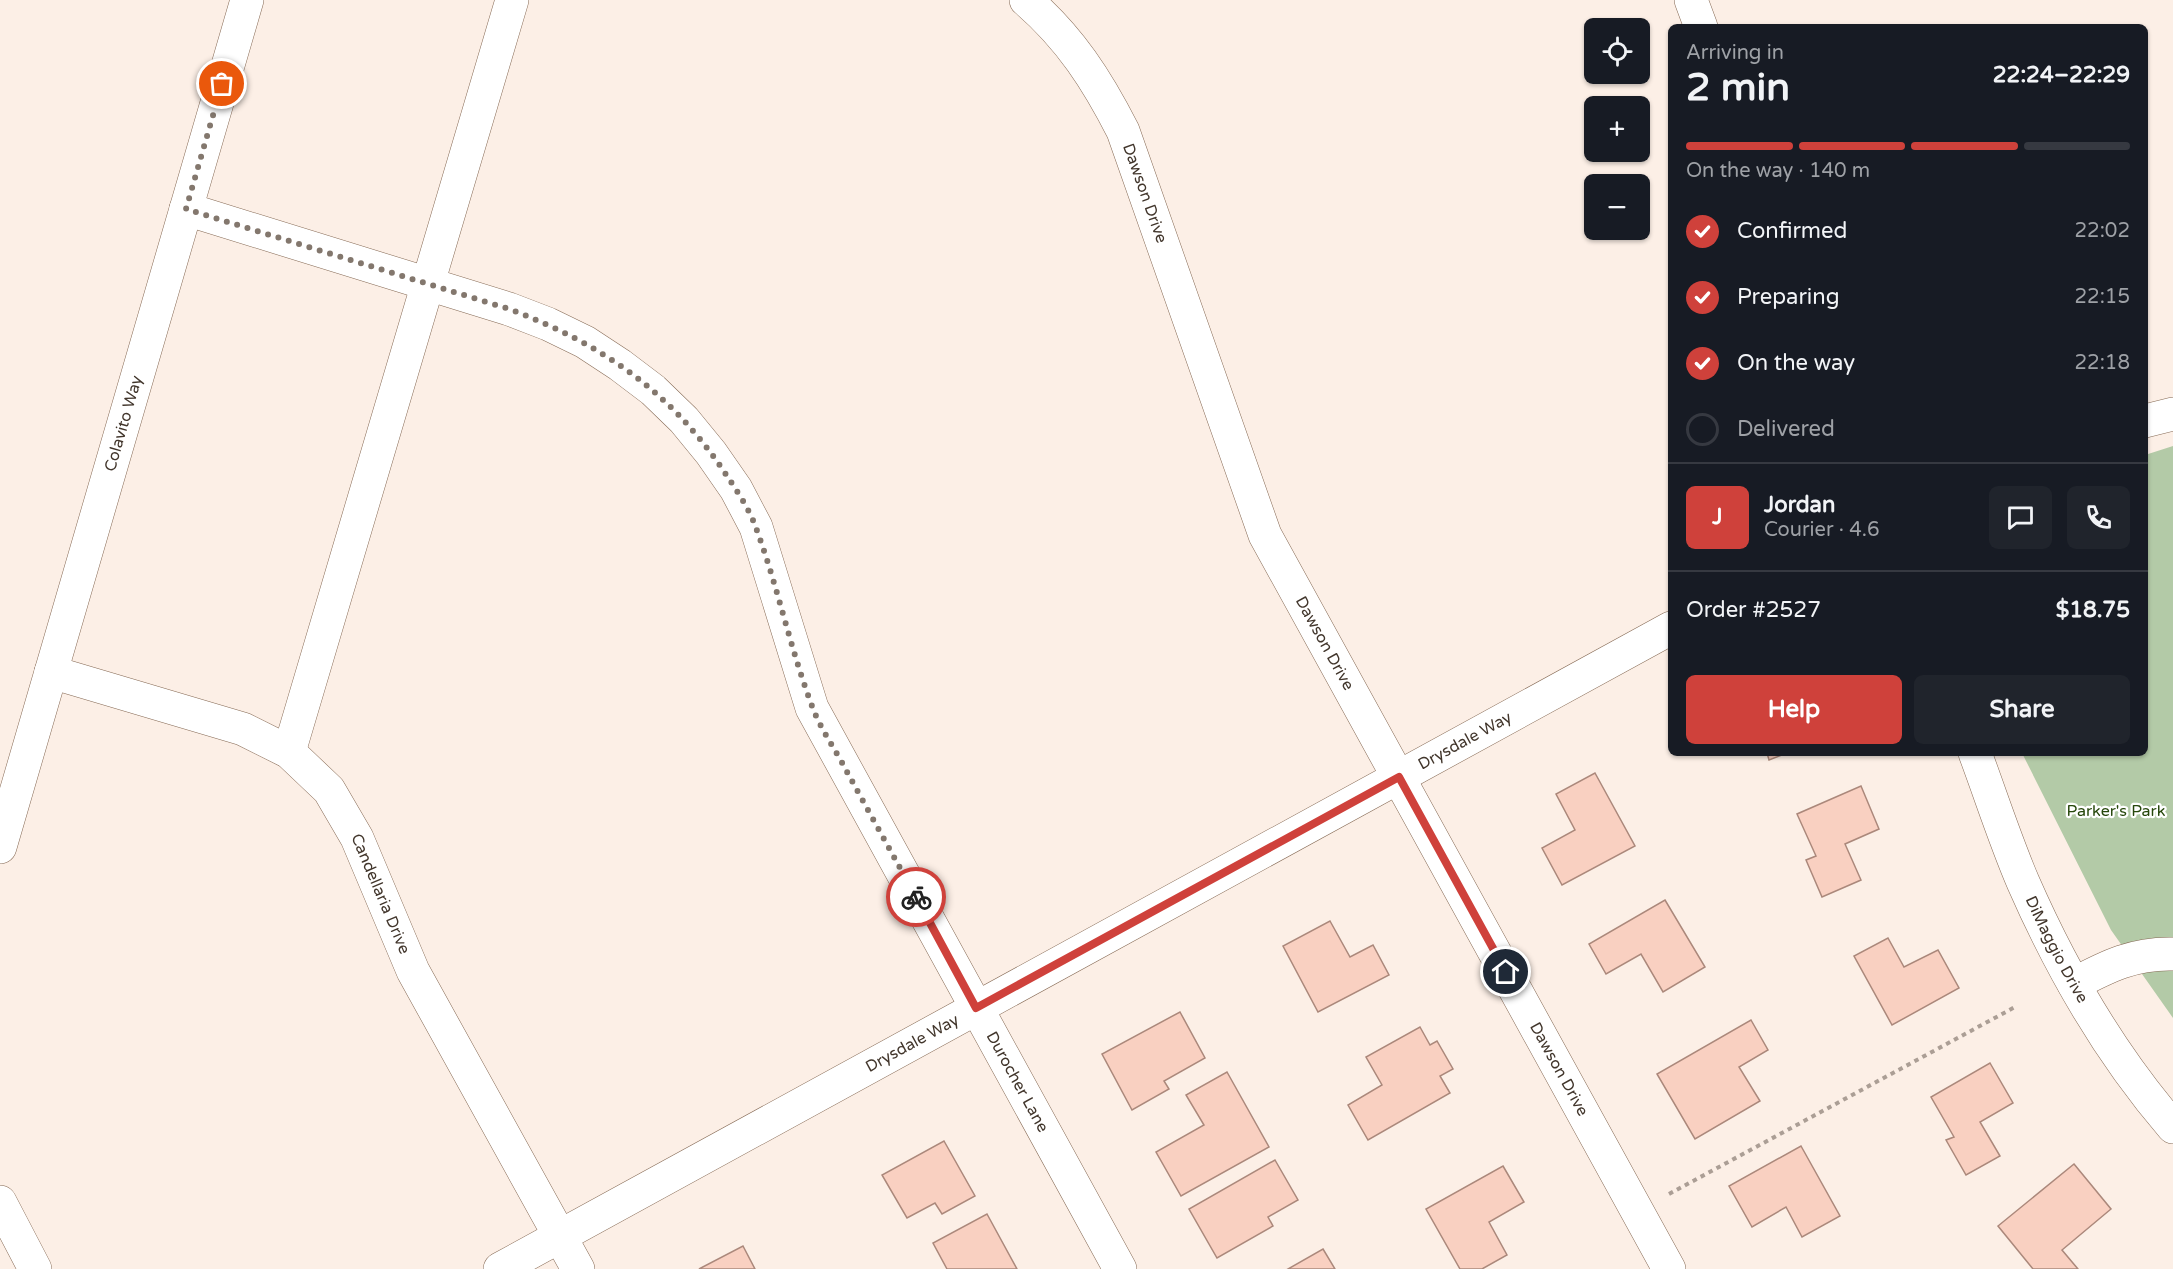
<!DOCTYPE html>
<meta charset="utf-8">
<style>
:root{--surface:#171b24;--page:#20242c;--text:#f1f3f6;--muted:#9ea1a6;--line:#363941;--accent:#cf413b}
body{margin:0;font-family:"Varela Round",sans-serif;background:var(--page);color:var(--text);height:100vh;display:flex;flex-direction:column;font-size:22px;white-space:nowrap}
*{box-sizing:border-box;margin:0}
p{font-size:20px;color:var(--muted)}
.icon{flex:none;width:33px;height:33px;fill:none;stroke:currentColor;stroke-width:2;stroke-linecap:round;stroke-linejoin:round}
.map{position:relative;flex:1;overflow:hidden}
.details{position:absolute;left:1668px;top:24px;width:480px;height:732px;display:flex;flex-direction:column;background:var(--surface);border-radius:9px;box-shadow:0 2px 4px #0004}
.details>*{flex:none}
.buttons{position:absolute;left:1584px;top:18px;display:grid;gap:12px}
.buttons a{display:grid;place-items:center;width:66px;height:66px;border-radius:9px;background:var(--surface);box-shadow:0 2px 4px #0004;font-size:30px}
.pin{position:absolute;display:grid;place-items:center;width:51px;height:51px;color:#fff;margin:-26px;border:3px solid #fff;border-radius:50%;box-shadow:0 2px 6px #0007}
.courier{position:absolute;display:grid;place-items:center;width:60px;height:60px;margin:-30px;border:4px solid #cf413b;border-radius:50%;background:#fff;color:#222;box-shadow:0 2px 8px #0007}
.overview em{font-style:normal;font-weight:700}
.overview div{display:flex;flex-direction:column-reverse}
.overview{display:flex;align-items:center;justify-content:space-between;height:102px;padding:0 18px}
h1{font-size:39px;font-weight:700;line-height:45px}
.bar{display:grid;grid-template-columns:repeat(4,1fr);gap:9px 6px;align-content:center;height:72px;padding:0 18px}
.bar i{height:8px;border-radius:4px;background:var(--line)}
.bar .selected{background:var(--accent)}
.bar p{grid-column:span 4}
.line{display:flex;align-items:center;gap:15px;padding:0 18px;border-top:2px solid var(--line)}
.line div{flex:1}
.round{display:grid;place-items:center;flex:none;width:63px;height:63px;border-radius:9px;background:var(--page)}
ol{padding:0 18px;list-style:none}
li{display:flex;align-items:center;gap:18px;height:66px}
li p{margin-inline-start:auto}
li .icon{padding:6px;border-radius:50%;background:var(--accent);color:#fff;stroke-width:4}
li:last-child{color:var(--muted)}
li i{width:33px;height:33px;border:3px solid var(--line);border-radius:50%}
.action{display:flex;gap:12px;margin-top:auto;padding:12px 18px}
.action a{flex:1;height:69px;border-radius:9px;background:var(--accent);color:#fff;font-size:24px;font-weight:700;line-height:69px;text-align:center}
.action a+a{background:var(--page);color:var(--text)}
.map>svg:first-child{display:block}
.green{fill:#b3caa7}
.building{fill:#f9d0c1;stroke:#ab887b;stroke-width:1.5}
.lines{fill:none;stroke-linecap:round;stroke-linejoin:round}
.minor-casing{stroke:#866a55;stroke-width:34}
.path{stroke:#ab9e95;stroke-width:4;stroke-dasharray:4.5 4.5;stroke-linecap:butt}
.minor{stroke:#fff;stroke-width:33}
.done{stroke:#83776d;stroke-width:6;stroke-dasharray:0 10.8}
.route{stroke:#cf413b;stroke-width:8}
.labels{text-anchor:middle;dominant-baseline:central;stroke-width:4.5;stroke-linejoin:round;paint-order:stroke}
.street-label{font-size:16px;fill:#42362c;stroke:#fff}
.park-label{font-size:16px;fill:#26470b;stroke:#fff}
</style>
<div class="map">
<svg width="2173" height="1269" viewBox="0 0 2173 1269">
<rect width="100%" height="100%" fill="#fcefe6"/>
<path class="green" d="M 2173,446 L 2173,1018 L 2111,930 L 2022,753 L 2145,753 L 2145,455 Z"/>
<path class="building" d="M 1767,753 L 1787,753 L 1769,760 Z
M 1595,773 L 1635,846 L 1562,885 L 1542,848 L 1575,830 L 1556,794 Z
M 1861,786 L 1879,829 L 1845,844 L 1861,880 L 1822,897 L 1806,860 L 1816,856 L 1797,814 Z
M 1665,900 L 1705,967 L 1663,992 L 1641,954 L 1606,974 L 1589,944 Z
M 1330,921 L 1350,957 L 1373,945 L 1389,975 L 1318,1012 L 1283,946 Z
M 1888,938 L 1904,967 L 1938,950 L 1959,988 L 1892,1025 L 1854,956 Z
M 1180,1012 L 1205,1058 L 1164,1081 L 1169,1089 L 1132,1110 L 1102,1054 Z
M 1751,1020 L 1768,1050 L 1739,1067 L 1760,1101 L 1695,1139 L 1657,1074 Z
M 1420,1027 L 1430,1045 L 1437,1041 L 1453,1069 L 1440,1076 L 1450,1093 L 1368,1140 L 1348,1105 L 1382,1085 L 1366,1057 Z
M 1990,1063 L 2013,1103 L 1980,1122 L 2000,1156 L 1966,1175 L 1946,1140 L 1954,1137 L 1931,1097 Z
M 1227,1072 L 1269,1147 L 1181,1196 L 1156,1152 L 1204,1125 L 1186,1095 Z
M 944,1141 L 975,1196 L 942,1214 L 935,1203 L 907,1218 L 882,1175 Z
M 1801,1146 L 1840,1216 L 1802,1237 L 1786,1207 L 1752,1227 L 1729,1186 Z
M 1275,1160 L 1298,1200 L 1268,1217 L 1273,1226 L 1217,1258 L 1189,1209 Z
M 2074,1164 L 2111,1209 L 2062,1250 L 2078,1269 L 2033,1269 L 1998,1226 Z
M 1503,1166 L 1524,1202 L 1489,1222 L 1507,1255 L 1482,1269 L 1460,1269 L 1426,1209 Z
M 987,1214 L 1017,1269 L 947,1269 L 933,1243 Z
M 743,1246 L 755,1269 L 699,1269 Z
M 1323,1249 L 1335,1269 L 1288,1269 Z"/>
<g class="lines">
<g class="minor-casing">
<g id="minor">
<path id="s1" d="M 1026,0 C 1070,38 1097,80 1123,131 L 1265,535 L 1669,1269"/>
<path d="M 1691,0 L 1701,27"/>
<path id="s2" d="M 186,209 L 509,309 L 548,324 L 585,342 L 620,365 L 653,390 L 684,420 L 711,453 L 736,489 L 756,527 L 812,708 L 1120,1269"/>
<path d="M 2145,421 L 2173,414"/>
<path id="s3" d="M 51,672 L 243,729 L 289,752 L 329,790 L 357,838 L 413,971 L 578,1269"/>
<path d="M 289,752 L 512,0"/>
<path id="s4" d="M 1975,753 C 1991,796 2005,840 2023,882 C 2061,969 2111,1055 2173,1127"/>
<path id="s5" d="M 0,847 L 247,0"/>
<path d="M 2074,984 C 2108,966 2134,953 2173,954"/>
<path d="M 0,1202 L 35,1269"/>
<path id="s6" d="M 500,1269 L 1671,628"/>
</g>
</g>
<path class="path" d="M 1669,1194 L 2015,1007"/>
<use href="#minor" class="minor"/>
</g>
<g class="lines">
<path class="done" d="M 222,84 L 186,209 L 509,309 C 599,343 668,389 723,470 C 735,488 749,508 756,528 C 778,587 790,648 812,706 C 820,728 835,749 846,770 C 869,812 893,855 916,897"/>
<path class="route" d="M 916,897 L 976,1008 L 1399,777 L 1506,972"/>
</g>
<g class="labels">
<g class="street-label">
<text stroke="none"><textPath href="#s1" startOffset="230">Dawson Drive</textPath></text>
<text stroke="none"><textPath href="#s5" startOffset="441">Colavito Way</textPath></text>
<text stroke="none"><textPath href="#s1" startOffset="716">Dawson Drive</textPath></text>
<text stroke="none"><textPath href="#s6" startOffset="1100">Drysdale Way</textPath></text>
<text stroke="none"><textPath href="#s3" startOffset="423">Candellaria Drive</textPath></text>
<text stroke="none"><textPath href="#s4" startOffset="213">DiMaggio Drive</textPath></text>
<text stroke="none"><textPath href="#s6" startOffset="470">Drysdale Way</textPath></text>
<text stroke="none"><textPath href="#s1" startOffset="1202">Dawson Drive</textPath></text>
<text stroke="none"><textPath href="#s2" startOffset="1293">Durocher Lane</textPath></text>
</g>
<g class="park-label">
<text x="2116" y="811">Parker's Park</text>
</g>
</g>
</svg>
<div class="buttons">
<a><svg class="icon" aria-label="locate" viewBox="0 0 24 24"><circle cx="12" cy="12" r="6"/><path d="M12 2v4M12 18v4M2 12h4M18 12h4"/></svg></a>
<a>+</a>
<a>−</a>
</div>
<div class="pin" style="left:222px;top:84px;background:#ea580c"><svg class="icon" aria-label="bag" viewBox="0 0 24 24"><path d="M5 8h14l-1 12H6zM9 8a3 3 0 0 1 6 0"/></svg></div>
<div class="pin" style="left:1506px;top:972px;background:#1f2937"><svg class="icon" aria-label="home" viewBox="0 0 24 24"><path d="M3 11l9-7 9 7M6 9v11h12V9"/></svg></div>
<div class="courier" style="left:916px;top:897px"><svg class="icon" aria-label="bike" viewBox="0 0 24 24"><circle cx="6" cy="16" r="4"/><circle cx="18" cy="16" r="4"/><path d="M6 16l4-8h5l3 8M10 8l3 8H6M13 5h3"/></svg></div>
<section class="details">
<div class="overview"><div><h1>2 min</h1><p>Arriving in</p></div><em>22:24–22:29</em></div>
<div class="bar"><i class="selected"></i><i class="selected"></i><i class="selected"></i><i></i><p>On the way · 140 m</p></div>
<ol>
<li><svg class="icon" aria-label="check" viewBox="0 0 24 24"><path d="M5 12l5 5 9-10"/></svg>Confirmed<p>22:02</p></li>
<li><svg class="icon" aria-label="check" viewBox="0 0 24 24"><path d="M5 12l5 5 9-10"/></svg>Preparing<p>22:15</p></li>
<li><svg class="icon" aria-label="check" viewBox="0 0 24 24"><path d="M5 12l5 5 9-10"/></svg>On the way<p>22:18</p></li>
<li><i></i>Delivered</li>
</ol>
<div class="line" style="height:108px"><b class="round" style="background:var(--accent);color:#fff">J</b><div><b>Jordan</b><p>Courier · 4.6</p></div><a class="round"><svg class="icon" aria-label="chat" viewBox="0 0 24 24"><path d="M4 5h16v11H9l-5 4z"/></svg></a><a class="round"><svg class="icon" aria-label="phone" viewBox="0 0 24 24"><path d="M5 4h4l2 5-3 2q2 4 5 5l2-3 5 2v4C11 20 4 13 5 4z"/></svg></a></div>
<div class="line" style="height:78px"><div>Order #2527</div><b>$18.75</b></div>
<div class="action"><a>Help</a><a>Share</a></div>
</section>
</div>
